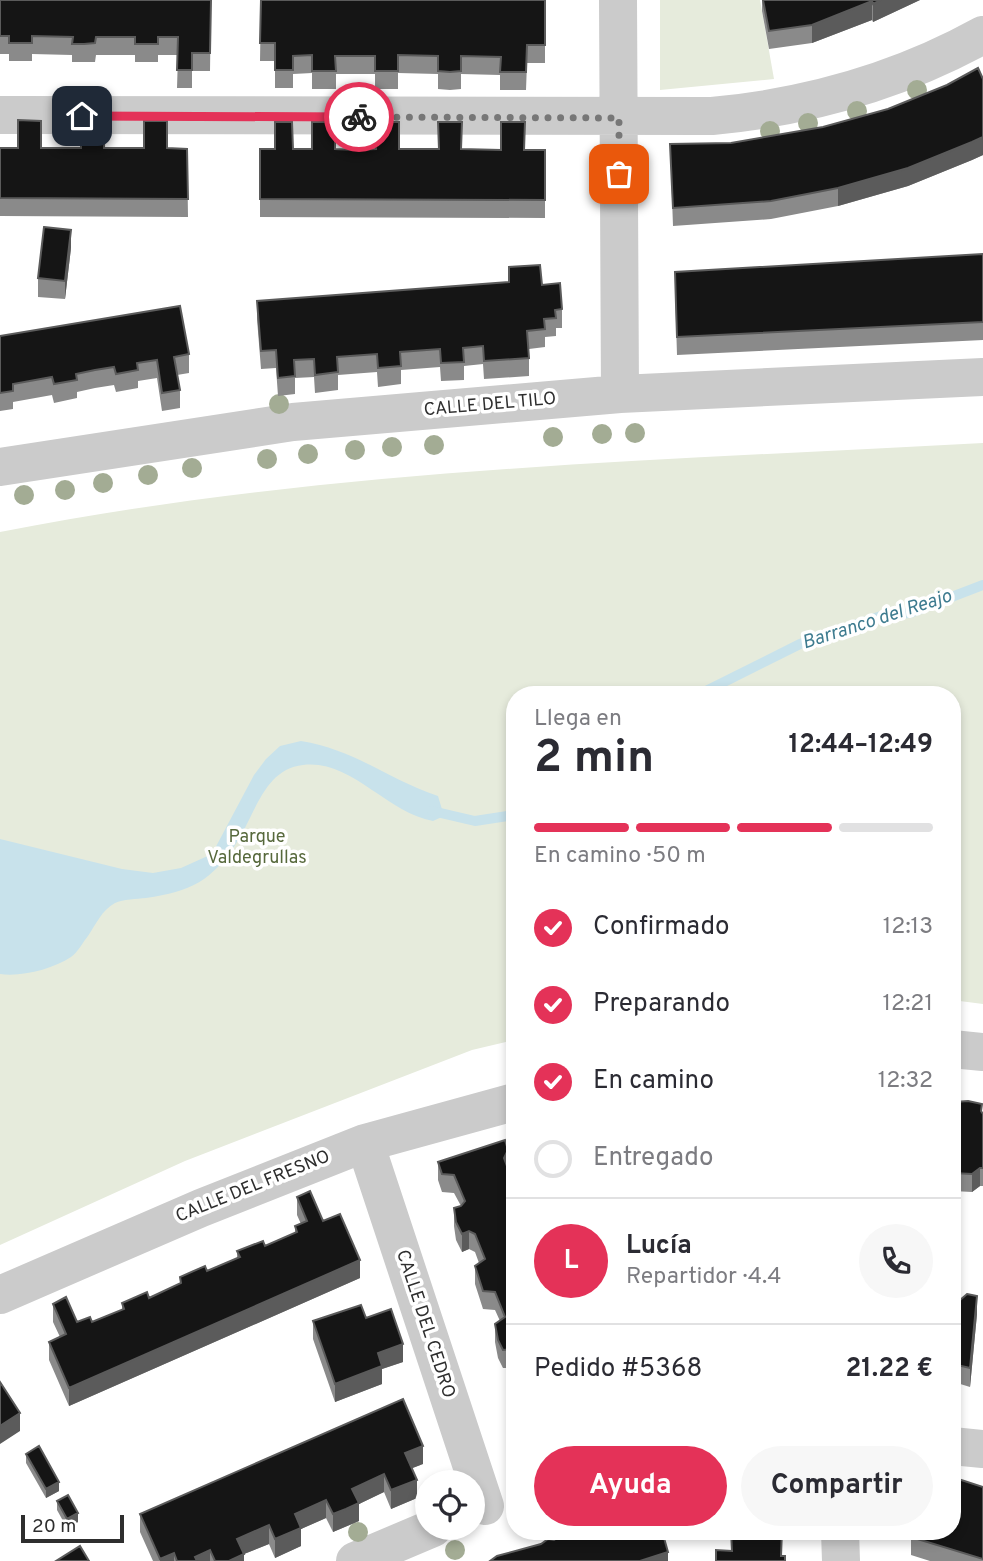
<!DOCTYPE html>
<html lang="es">
<meta charset="utf-8">
<style>
:root{--surface:#fff;--page:#f7f7f7;--text:#2b2b33;--muted:#7c7c81;--line:#e1e1e2;--accent:#e43258}
body{margin:0;font-family:Overpass,sans-serif;background:var(--page);color:var(--text);height:100vh;display:flex;flex-direction:column;font-size:26px;white-space:nowrap}
*{box-sizing:border-box;margin:0}
p{font-size:23px;color:var(--muted)}
.icon{flex:none;width:38px;height:38px;fill:none;stroke:currentColor;stroke-width:2;stroke-linecap:round;stroke-linejoin:round}
.map{position:relative;flex:1;overflow:hidden}
.details{position:absolute;left:506px;top:686px;width:455px;height:854px;display:flex;flex-direction:column;background:var(--surface);border-radius:28px;box-shadow:0 4px 10px #0003}
.details>*{flex:none}
.fabs{position:absolute;left:415px;top:1470px;display:grid;gap:14px}
.fabs a{display:grid;place-items:center;width:70px;height:70px;border-radius:50%;background:var(--surface);box-shadow:0 4px 10px #0003;font-size:35px}
.scale{position:absolute;left:21px;bottom:18px;width:103px;box-sizing:border-box;padding-left:7px;border:4px solid #2e2e2e;border-top:0;font-size:19px;line-height:24px;white-space:nowrap;color:#2e2e2e;-webkit-text-stroke:5px #fff;paint-order:stroke}
.pin{position:absolute;display:grid;place-items:center;width:60px;height:60px;color:#fff;margin:-30px;border-radius:14px;box-shadow:0 4px 10px #0006}
.courier{position:absolute;display:grid;place-items:center;width:70px;height:70px;margin:-35px;border:5px solid #e43258;border-radius:50%;background:#fff;color:#222;box-shadow:0 2px 9px #0007}
.overview em{font-style:normal;font-weight:700}
.overview div{display:flex;flex-direction:column-reverse}
.overview{display:flex;align-items:center;justify-content:space-between;height:119px;padding:0 28px}
h1{font-size:46px;font-weight:700;line-height:52px}
.bar{display:grid;grid-template-columns:repeat(4,1fr);gap:10px 7px;align-content:center;height:84px;padding:0 28px}
.bar i{height:9px;border-radius:5px;background:var(--line)}
.bar .active{background:var(--accent)}
.bar p{grid-column:span 4}
.line{display:flex;align-items:center;gap:18px;padding:0 28px;border-top:2px solid var(--line)}
.line div{flex:1}
.round{display:grid;place-items:center;flex:none;width:74px;height:74px;border-radius:37px;background:var(--page)}
ol{padding:0 28px;list-style:none}
li{display:flex;align-items:center;gap:21px;height:77px}
li p{margin-inline-start:auto}
li .icon{padding:7px;border-radius:50%;background:var(--accent);color:#fff;stroke-width:4}
li:last-child{color:var(--muted)}
li i{width:38px;height:38px;border:4px solid var(--line);border-radius:50%}
.action{display:flex;gap:14px;margin-top:auto;padding:14px 28px}
.action a{flex:1;height:80px;border-radius:42px;background:var(--accent);color:#fff;font-size:28px;font-weight:700;line-height:80px;text-align:center}
.action a+a{background:var(--page);color:var(--text)}
.map>svg:first-child{display:block}
.green{fill:#e6ebdc}
.water{fill:#c8e2eb}
.lines{fill:none;stroke-linecap:round;stroke-linejoin:round}
.stream{stroke:#c8e2eb;stroke-width:10}
.minor{stroke:#cbcbcb;stroke-width:38}
.tree{fill:#a3ac94}
.wall{fill:#8a8a8a}
.shaded-wall{fill:#5b5b5b}
.building{fill:#151515;stroke:#5b5b5b;stroke-width:2}
.done{stroke:#777;stroke-width:7;stroke-dasharray:0 12.6}
.route{stroke:#e43258;stroke-width:9}
.labels{text-anchor:middle;dominant-baseline:central;stroke-width:7;stroke-linejoin:round;paint-order:stroke}
.street-label{font-size:18px;fill:#2e2e2e;stroke:#fff}
.park-label{font-size:18px;fill:#57693c;stroke:#fff}
.water-label{font-size:19px;font-style:italic;fill:#3d7b8f;stroke:#fff}
</style>
<div class="map">
<svg width="983" height="1561" viewBox="0 0 983 1561">
<rect width="100%" height="100%" fill="#fff"/>
<path class="green" d="M 660,0 L 760,0 L 774,79 L 660,90 Z
M 983,443 L 983,1004 L 952,1000 L 952,695 L 514,695 L 514,1040 L 472,1050 L 185,1161 L 0,1245 L 0,532 C 324,468 655,461 983,443 Z"/>
<path class="water" d="M 301,741 C 356,750 387,779 438,796 L 444,816 L 433,821 C 387,813 351,759 303,765 C 264,769 255,815 237,842 C 211,882 191,891 146,898 C 137,899 123,899 115,903 C 102,910 96,924 88,936 C 83,942 78,952 71,957 C 53,969 22,977 0,974 L 0,839 L 122,869 L 153,873 L 181,868 L 212,854 L 254,775 L 266,759 L 280,746 Z"/>
<g class="lines">
<path class="stream" d="M 698,695 L 800,644 L 884,615 L 910,613 L 983,585
M 432,811 L 475,821 L 514,815"/>
<path class="minor" d="M 618,0 L 620,394
M 0,115 L 712,116 C 809,107 898,82 983,35
M 0,467 L 293,422 L 620,394 L 983,377
M 952,1049 L 983,1052
M 365,1143 L 485,1506
M 0,1295 L 201,1208 L 365,1143 L 514,1102
M 952,1446 L 983,1449
M 840,1531 L 841,1561
M 355,1561 L 433,1528"/>
</g>
<g class="tree">
<circle cx="917" cy="90" r="10"/>
<circle cx="857" cy="111" r="10"/>
<circle cx="808" cy="123" r="10"/>
<circle cx="770" cy="131" r="10"/>
<circle cx="279" cy="404" r="10"/>
<circle cx="635" cy="433" r="10"/>
<circle cx="602" cy="434" r="10"/>
<circle cx="553" cy="437" r="10"/>
<circle cx="434" cy="445" r="10"/>
<circle cx="392" cy="447" r="10"/>
<circle cx="355" cy="450" r="10"/>
<circle cx="308" cy="454" r="10"/>
<circle cx="267" cy="459" r="10"/>
<circle cx="192" cy="468" r="10"/>
<circle cx="148" cy="475" r="10"/>
<circle cx="103" cy="483" r="10"/>
<circle cx="65" cy="490" r="10"/>
<circle cx="24" cy="495" r="10"/>
<circle cx="358" cy="1532" r="10"/>
<circle cx="455" cy="1550" r="10"/>
</g>
<path class="wall" d="M 0,0 L 211,0 L 210,71 L 192,71 L 192,88 L 177,88 L 178,55 L 158,55 L 158,62 L 135,62 L 135,55 L 96,55 L 95,62 L 72,62 L 72,55 L 32,54 L 32,61 L 9,61 L 9,54 L 0,54 Z
M 261,0 L 545,0 L 545,63 L 527,63 L 526,90 L 500,90 L 500,75 L 461,74 L 461,89 L 450,90 L 438,89 L 438,74 L 398,73 L 398,89 L 375,89 L 375,74 L 336,74 L 336,89 L 312,89 L 312,73 L 293,74 L 293,88 L 275,88 L 275,61 L 260,61 Z
M 762,0 L 920,0 L 873,22 L 872,20 L 812,43 L 769,49 L 762,11 Z
M 983,79 L 983,155 L 972,160 L 908,186 L 838,206 L 771,219 L 673,226 L 670,144 L 731,143 L 823,127 L 888,109 Z
M 0,148 L 187,149 L 188,217 L 0,216 Z
M 260,149 L 545,150 L 545,218 L 260,217 Z
M 71,248 L 65,299 L 38,297 L 38,278 Z
M 983,254 L 983,340 L 677,355 L 675,290 Z
M 509,267 L 542,285 L 562,309 L 562,328 L 556,328 L 556,336 L 545,337 L 545,347 L 529,349 L 529,376 L 484,379 L 483,364 L 464,366 L 464,380 L 441,381 L 440,367 L 401,370 L 401,384 L 378,387 L 377,372 L 338,375 L 338,390 L 315,393 L 314,377 L 295,378 L 295,394 L 278,396 L 276,368 L 261,369 L 257,319 L 257,301 L 509,282 Z
M 0,336 L 189,354 L 189,373 L 177,375 L 180,390 L 180,408 L 162,411 L 157,378 L 138,381 L 138,388 L 116,392 L 114,385 L 95,388 L 77,392 L 77,398 L 54,403 L 52,395 L 13,402 L 13,409 L 0,411 Z
M 952,1108 L 982,1112 L 983,1114 L 983,1186 L 980,1186 L 972,1192 L 953,1191 L 952,1190 Z
M 438,1162 L 508,1168 L 508,1169 L 514,1185 L 514,1368 L 503,1368 L 498,1358 L 495,1342 L 495,1324 L 500,1321 L 495,1310 L 483,1309 L 475,1284 L 475,1266 L 479,1263 L 475,1252 L 469,1249 L 462,1252 L 456,1240 L 454,1226 L 454,1208 L 461,1206 L 454,1193 L 442,1192 L 438,1180 Z
M 297,1197 L 323,1221 L 360,1278 L 69,1406 L 49,1360 L 49,1342 L 60,1337 L 53,1322 L 53,1304 L 77,1322 L 92,1322 L 122,1310 L 122,1303 L 149,1298 L 180,1284 L 180,1277 L 207,1271 L 237,1258 L 237,1251 L 265,1246 L 295,1233 L 295,1226 L 301,1224 L 297,1215 Z
M 952,1300 L 977,1314 L 970,1387 L 957,1383 L 954,1371 L 952,1371 Z
M 366,1318 L 403,1362 L 382,1369 L 382,1384 L 335,1402 L 313,1339 L 313,1321 Z
M 26,1454 L 59,1491 L 46,1498 L 26,1463 Z
M 423,1464 L 412,1468 L 417,1498 L 391,1509 L 384,1492 L 359,1504 L 359,1521 L 333,1532 L 326,1518 L 301,1529 L 301,1546 L 275,1558 L 269,1544 L 244,1554 L 244,1561 L 153,1561 L 140,1532 L 140,1514 Z
M 983,1487 L 983,1561 L 930,1561 L 911,1555 L 911,1537 Z
M 57,1501 L 78,1522 L 67,1528 L 57,1510 Z"/>
<path class="shaded-wall" d="M 881,0 L 920,0 L 873,22 L 873,4 Z
M 872,1 L 872,20 L 812,43 L 812,25 Z
M 983,137 L 983,155 L 972,160 L 908,186 L 838,206 L 838,188 Z
M 71,230 L 71,248 L 65,299 L 65,281 Z
M 508,1150 L 508,1168 L 504,1176 L 504,1158 Z
M 980,1168 L 980,1186 L 972,1192 L 972,1174 Z
M 469,1231 L 469,1249 L 462,1252 L 462,1234 Z
M 360,1260 L 360,1278 L 69,1406 L 69,1388 Z
M 977,1296 L 977,1314 L 970,1387 L 970,1368 Z
M 403,1344 L 403,1362 L 382,1369 L 382,1384 L 335,1402 L 335,1384 L 378,1353 Z
M 20,1413 L 20,1431 L 0,1444 L 0,1426 Z
M 423,1446 L 423,1464 L 405,1471 L 405,1453 Z
M 384,1474 L 384,1492 L 359,1504 L 359,1521 L 333,1532 L 333,1514 L 352,1489 Z
M 417,1480 L 417,1498 L 391,1509 L 391,1490 Z
M 59,1482 L 59,1491 L 46,1498 L 46,1489 Z
M 326,1500 L 326,1518 L 301,1529 L 301,1546 L 275,1558 L 275,1539 L 295,1514 Z
M 78,1513 L 78,1522 L 67,1528 L 67,1519 Z
M 269,1525 L 269,1544 L 244,1554 L 244,1561 L 229,1561 L 237,1539 Z
M 210,1550 L 210,1561 L 195,1561 L 195,1557 Z
M 668,1552 L 668,1561 L 640,1561 Z
M 174,1553 L 174,1561 L 160,1561 L 160,1559 Z"/>
<path class="building" d="M 0,0 L 211,0 L 210,53 L 192,53 L 192,70 L 177,70 L 178,37 L 158,37 L 158,44 L 135,44 L 135,37 L 96,37 L 95,43 L 84,44 L 72,44 L 73,37 L 32,36 L 32,43 L 9,43 L 9,36 L 0,36 Z
M 261,0 L 545,0 L 545,45 L 527,45 L 526,72 L 500,72 L 501,57 L 461,56 L 461,71 L 450,72 L 438,71 L 438,56 L 398,55 L 398,71 L 375,71 L 375,56 L 335,56 L 336,71 L 312,71 L 312,55 L 293,56 L 293,70 L 275,70 L 275,43 L 260,43 Z
M 763,0 L 881,0 L 873,4 L 872,1 L 812,25 L 769,31 Z
M 978,68 L 983,79 L 983,137 L 972,142 L 908,168 L 838,188 L 771,201 L 673,208 L 670,144 L 731,143 L 823,127 L 888,109 L 947,85 Z
M 18,120 L 41,121 L 41,148 L 81,148 L 81,121 L 105,121 L 104,148 L 144,148 L 144,121 L 167,121 L 167,148 L 187,149 L 188,199 L 0,198 L 0,148 L 18,148 Z
M 275,122 L 292,122 L 293,149 L 312,149 L 312,122 L 335,122 L 335,149 L 355,150 L 376,149 L 375,122 L 399,122 L 399,149 L 439,149 L 438,122 L 462,122 L 461,149 L 501,150 L 501,122 L 525,122 L 524,150 L 545,150 L 545,200 L 260,199 L 260,149 L 275,149 Z
M 44,227 L 71,230 L 65,281 L 38,278 Z
M 983,254 L 983,322 L 677,337 L 675,272 Z
M 540,265 L 542,285 L 560,283 L 562,309 L 555,310 L 556,318 L 544,319 L 545,329 L 527,331 L 529,358 L 484,361 L 483,346 L 463,348 L 464,362 L 441,363 L 440,349 L 400,352 L 401,366 L 378,368 L 377,354 L 337,357 L 338,372 L 315,375 L 314,359 L 294,360 L 295,376 L 278,378 L 276,350 L 261,351 L 257,301 L 509,282 L 509,267 Z
M 180,306 L 189,354 L 174,357 L 180,390 L 162,393 L 157,360 L 137,363 L 138,370 L 116,374 L 114,367 L 95,370 L 76,374 L 77,380 L 54,384 L 52,377 L 13,384 L 13,391 L 0,393 L 0,336 Z
M 968,1101 L 982,1104 L 981,1111 L 983,1114 L 983,1168 L 980,1168 L 972,1174 L 953,1173 L 952,1172 L 952,1108 L 955,1102 Z
M 505,1140 L 508,1150 L 504,1158 L 514,1185 L 514,1349 L 503,1350 L 498,1340 L 495,1324 L 505,1317 L 495,1292 L 483,1291 L 475,1266 L 485,1259 L 475,1234 L 469,1231 L 462,1234 L 456,1222 L 454,1208 L 461,1206 L 465,1201 L 454,1175 L 442,1174 L 438,1162 Z
M 310,1191 L 323,1221 L 340,1214 L 360,1260 L 69,1388 L 49,1342 L 66,1334 L 53,1304 L 66,1297 L 77,1322 L 90,1317 L 92,1322 L 124,1309 L 122,1303 L 147,1292 L 149,1298 L 181,1283 L 180,1277 L 205,1266 L 207,1271 L 240,1257 L 237,1251 L 263,1241 L 265,1246 L 297,1232 L 295,1226 L 307,1221 L 297,1197 Z
M 967,1294 L 977,1296 L 970,1368 L 957,1365 L 954,1353 L 952,1353 L 952,1300 L 959,1301 Z
M 361,1305 L 366,1318 L 391,1309 L 403,1344 L 378,1353 L 382,1366 L 335,1384 L 313,1321 Z
M 0,1382 L 20,1413 L 0,1426 Z
M 403,1399 L 423,1446 L 405,1453 L 417,1480 L 391,1490 L 384,1474 L 352,1489 L 359,1503 L 346,1509 L 333,1514 L 326,1500 L 295,1514 L 301,1528 L 275,1539 L 269,1525 L 237,1539 L 244,1554 L 229,1561 L 215,1561 L 210,1550 L 195,1557 L 197,1561 L 177,1561 L 174,1553 L 160,1559 L 140,1514 Z
M 39,1446 L 59,1482 L 46,1489 L 26,1454 Z
M 952,1477 L 983,1487 L 983,1559 L 911,1537 L 913,1531 L 952,1531 Z
M 68,1495 L 78,1513 L 67,1519 L 57,1501 Z
M 581,1531 L 662,1531 L 668,1552 L 640,1561 L 490,1561 L 497,1556 L 541,1544 L 548,1539 L 554,1540 L 565,1533 L 569,1535 Z
M 731,1531 L 782,1531 L 781,1556 L 785,1556 L 785,1561 L 716,1561 L 716,1550 L 732,1551 Z
M 80,1546 L 89,1561 L 56,1561 Z"/>
<g class="lines">
<path class="done" d="M 359,117 L 619,118 L 619,174"/>
<path class="route" d="M 82,116 L 359,117"/>
</g>
<g class="labels">
<g class="street-label">
<text transform="translate(490 405) rotate(-5)">CALLE DEL TILO</text>
<text transform="translate(253 1187) rotate(-22)">CALLE DEL FRESNO</text>
<text transform="translate(425 1324) rotate(72)">CALLE DEL CEDRO</text>
</g>
<g class="park-label">
<text x="257" y="837">Parque<tspan x="257" dy="21">Valdegrullas</tspan></text>
</g>
<g class="water-label">
<text transform="translate(877 620) rotate(-18)">Barranco del Reajo</text>
</g>
</g>
</svg>
<div class="fabs">
<a><svg class="icon" aria-label="locate" viewBox="0 0 24 24"><circle cx="12" cy="12" r="6"/><path d="M12 2v4M12 18v4M2 12h4M18 12h4"/></svg></a>
</div>
<div class="scale">20 m</div>
<div class="pin" style="left:619px;top:174px;background:#ea580c"><svg class="icon" aria-label="bag" viewBox="0 0 24 24"><path d="M5 8h14l-1 12H6zM9 8a3 3 0 0 1 6 0"/></svg></div>
<div class="pin" style="left:82px;top:116px;background:#1f2937"><svg class="icon" aria-label="home" viewBox="0 0 24 24"><path d="M3 11l9-7 9 7M6 9v11h12V9"/></svg></div>
<div class="courier" style="left:359px;top:117px"><svg class="icon" aria-label="bike" viewBox="0 0 24 24"><circle cx="6" cy="16" r="4"/><circle cx="18" cy="16" r="4"/><path d="M6 16l4-8h5l3 8M10 8l3 8H6M13 5h3"/></svg></div>
<section class="details">
<div class="overview"><div><h1>2 min</h1><p>Llega en</p></div><em>12:44–12:49</em></div>
<div class="bar"><i class="active"></i><i class="active"></i><i class="active"></i><i></i><p>En camino · 50 m</p></div>
<ol>
<li><svg class="icon" aria-label="check" viewBox="0 0 24 24"><path d="M5 12l5 5 9-10"/></svg>Confirmado<p>12:13</p></li>
<li><svg class="icon" aria-label="check" viewBox="0 0 24 24"><path d="M5 12l5 5 9-10"/></svg>Preparando<p>12:21</p></li>
<li><svg class="icon" aria-label="check" viewBox="0 0 24 24"><path d="M5 12l5 5 9-10"/></svg>En camino<p>12:32</p></li>
<li><i></i>Entregado</li>
</ol>
<div class="line" style="height:126px"><b class="round" style="background:var(--accent);color:#fff">L</b><div><b>Lucía</b><p>Repartidor · 4.4</p></div><a class="round"><svg class="icon" aria-label="phone" viewBox="0 0 24 24"><path d="M5 4h4l2 5-3 2q2 4 5 5l2-3 5 2v4C11 20 4 13 5 4z"/></svg></a></div>
<div class="line" style="height:91px"><div>Pedido #5368</div><b>21.22 €</b></div>
<div class="action"><a>Ayuda</a><a>Compartir</a></div>
</section>
</div>
